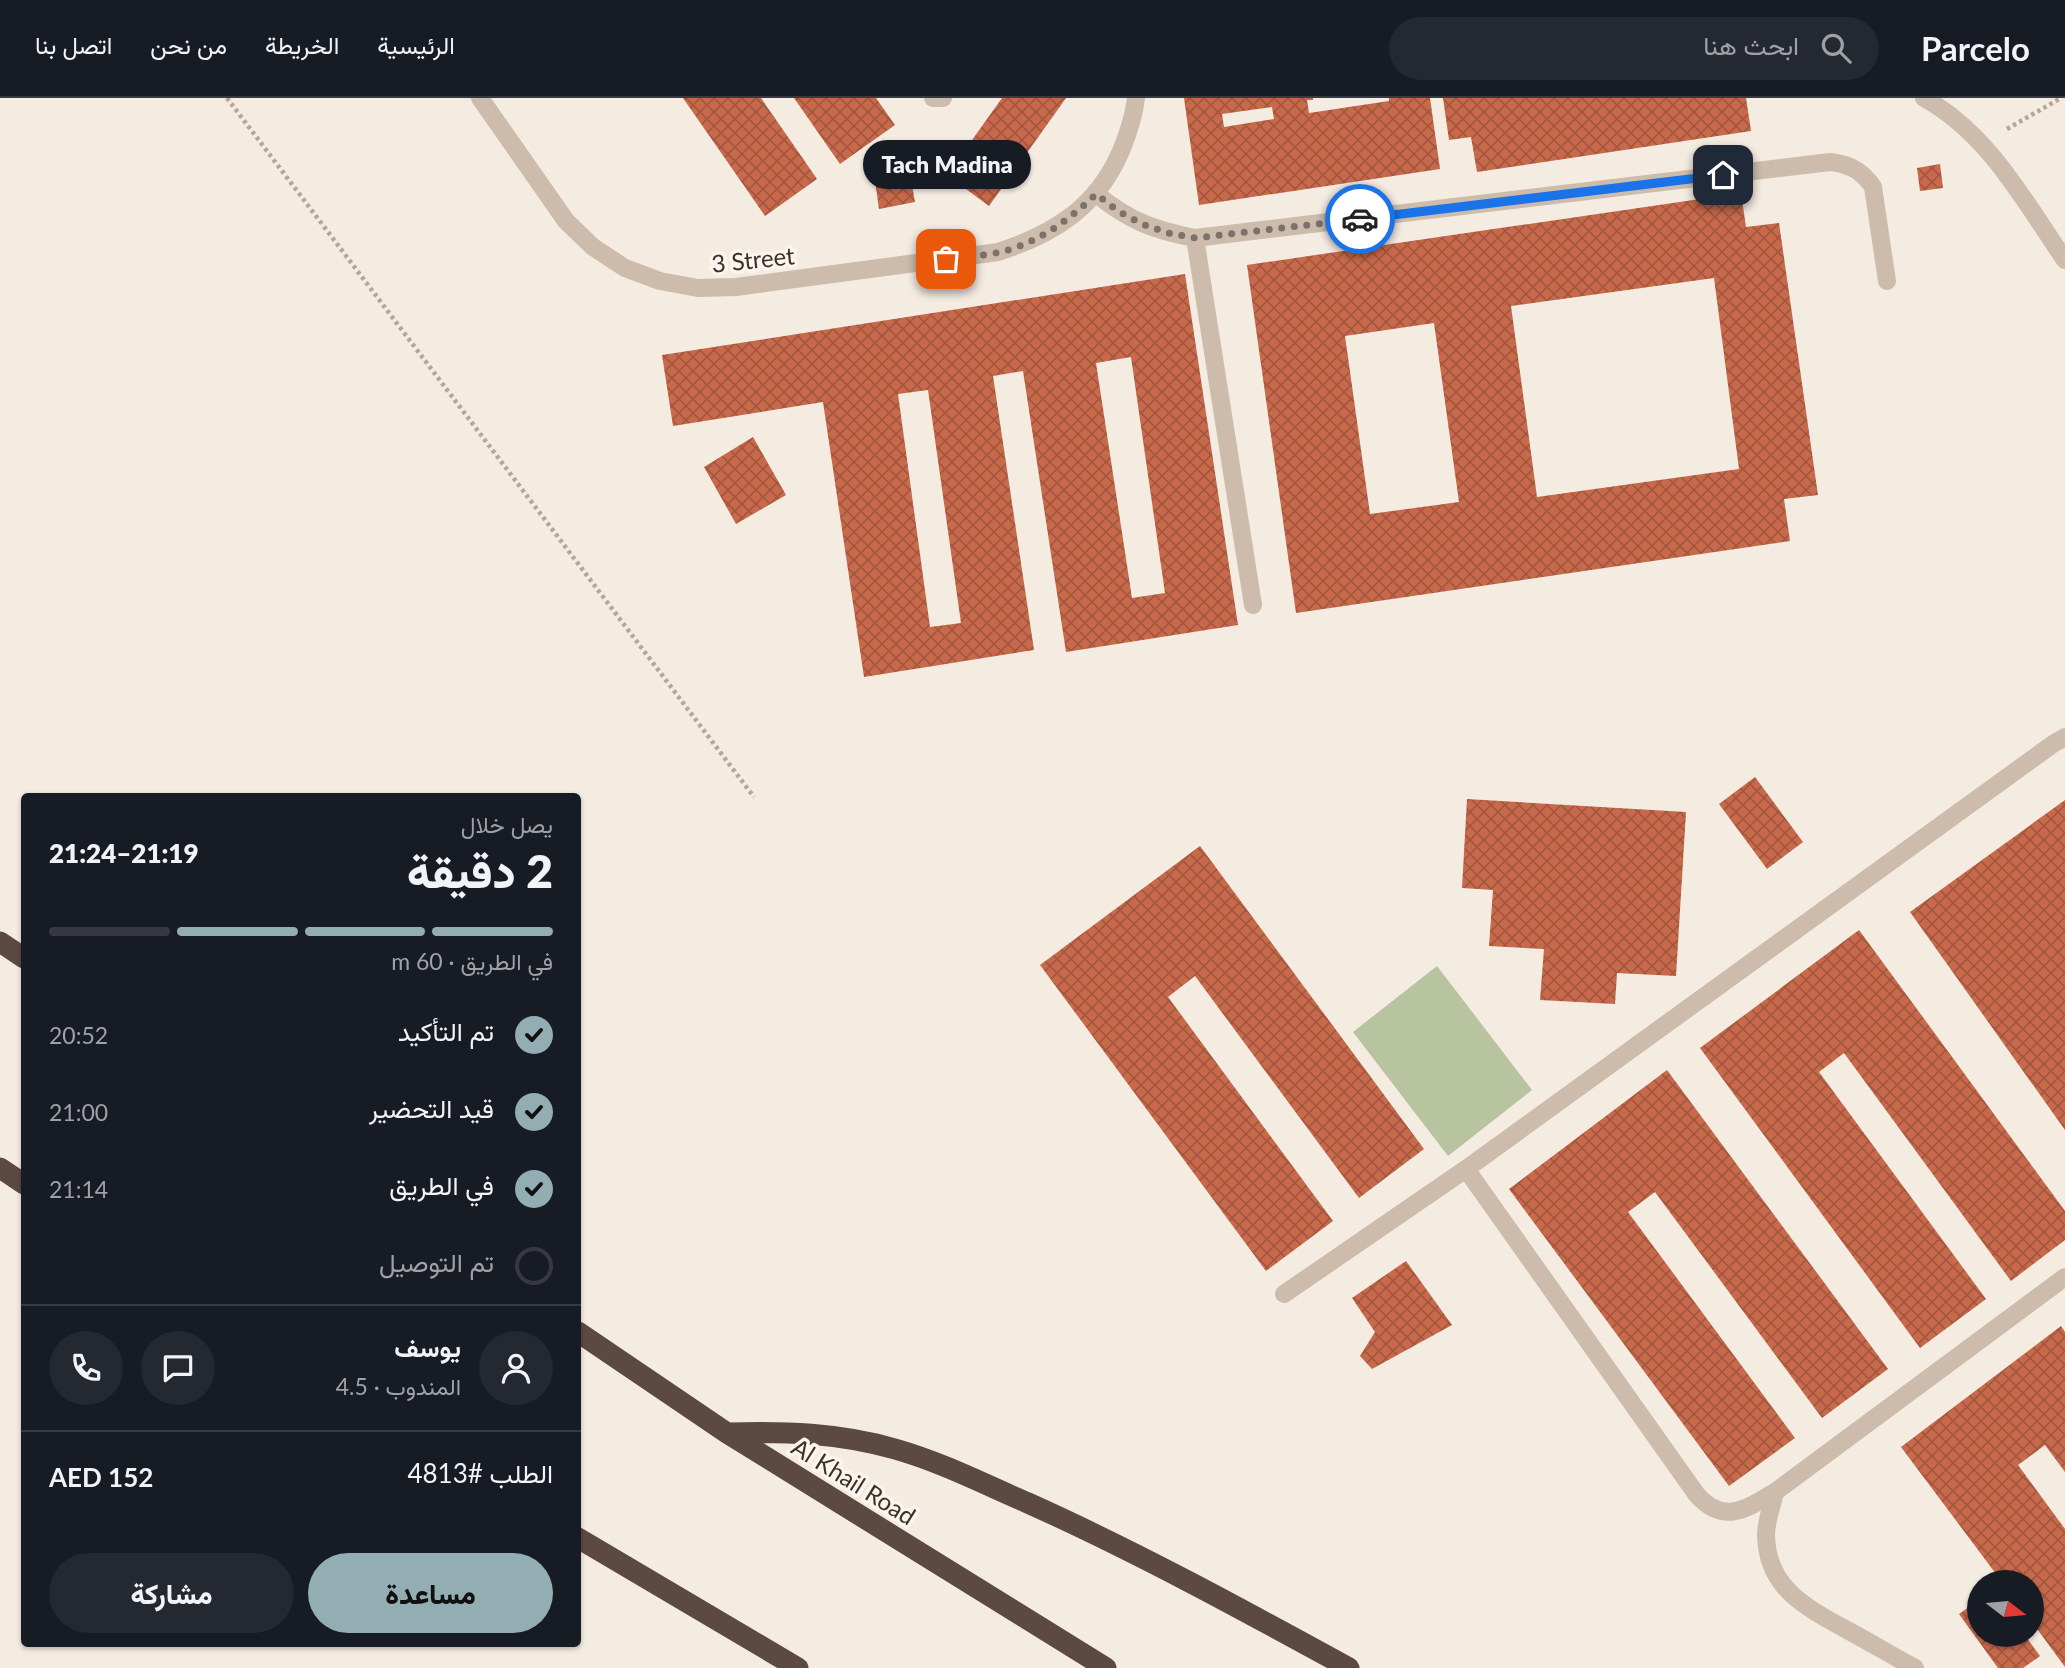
<!DOCTYPE html>
<html lang="ar">
<meta charset="utf-8">
<style>
:root{--surface:#171b24;--page:#242831;--text:#f1f3f6;--muted:#9ea1a6;--line:#363941;--accent:#92aeb2}
body{margin:0;font-family:Lato,Vazirmatn,sans-serif;background:var(--page);color:var(--text);direction:rtl;height:100vh;display:flex;flex-direction:column;font-size:26px;white-space:nowrap}
*{box-sizing:border-box;margin:0}
p{font-size:23px;color:var(--muted)}
.icon{flex:none;width:38px;height:38px;fill:none;stroke:currentColor;stroke-width:2;stroke-linecap:round;stroke-linejoin:round}
.map{position:relative;flex:1;overflow:hidden;direction:ltr}
.drawer{position:absolute;left:21px;top:695px;width:560px;height:854px;display:flex;flex-direction:column;background:var(--surface);border-radius:7px;box-shadow:0 2px 5px #0004;direction:rtl}
.drawer>*{flex:none}
.needle{width:46px;rotate:106deg}
.controls{position:absolute;left:1967px;top:1472px;display:grid;gap:14px}
.controls a{display:grid;place-items:center;width:77px;height:77px;border-radius:50%;background:var(--surface);box-shadow:0 2px 5px #0004;font-size:35px}
.pin{position:absolute;display:grid;place-items:center;width:60px;height:60px;color:#fff;margin:-30px;border-radius:14px;box-shadow:0 4px 10px #0006}
.courier{position:absolute;display:grid;place-items:center;width:70px;height:70px;margin:-35px;border:5px solid #1a73e8;border-radius:50%;background:#fff;color:#222;box-shadow:0 2px 9px #0007}
.bubble{position:absolute;height:49px;border-radius:24px;background:var(--surface);box-shadow:0 2px 5px #0004;font-size:23px;font-weight:800;line-height:49px;text-align:center;direction:rtl}
.headline em{font-style:normal;font-weight:800}
.headline div{display:flex;flex-direction:column-reverse}
.headline{display:flex;align-items:center;justify-content:space-between;height:119px;padding:0 28px}
h1{font-size:46px;font-weight:800;line-height:52px}
.bar{display:grid;grid-template-columns:repeat(4,1fr);gap:10px 7px;align-content:center;height:84px;padding:0 28px}
.bar i{height:9px;border-radius:5px;background:var(--line)}
.bar .active{background:var(--accent)}
.bar p{grid-column:span 4}
.line{display:flex;align-items:center;gap:18px;padding:0 28px;border-top:2px solid var(--line)}
.line div{flex:1}
.round{display:grid;place-items:center;flex:none;width:74px;height:74px;border-radius:37px;background:var(--page)}
ol{padding:0 28px;list-style:none}
li{display:flex;align-items:center;gap:21px;height:77px}
li p{margin-inline-start:auto}
li .icon{padding:7px;border-radius:50%;background:var(--accent);color:#111;stroke-width:4}
li:last-child{color:var(--muted)}
li i{width:38px;height:38px;border:4px solid var(--line);border-radius:50%}
.action{display:flex;gap:14px;margin-top:auto;padding:14px 28px}
.action a{flex:1;height:80px;border-radius:42px;background:var(--accent);color:#111;font-size:28px;font-weight:800;line-height:80px;text-align:center}
.action a+a{background:var(--page);color:var(--text)}
header{display:flex;align-items:center;gap:42px;box-sizing:border-box;height:98px;padding:0 35px;background:var(--surface);border-bottom:2px solid var(--line)}
header strong{font-size:33px}
nav{display:flex;gap:38px;margin-inline-start:auto;font-size:24px}
.search{width:490px;height:63px;background:var(--page);display:flex;align-items:center;gap:18px;box-sizing:border-box;padding:0 24px;border-radius:38px;color:var(--muted);font-size:26px}
.map>svg:first-child{display:block}
.park{fill:#b8c4a0}
.building{fill:url(#building-cross-hatch);fill-rule:evenodd}
.lines{fill:none;stroke-linecap:round;stroke-linejoin:round}
.path{stroke:#b9a596;stroke-width:4.5;stroke-dasharray:3.5 3.5;stroke-linecap:butt}
.service{stroke:#cdbbac;stroke-width:18}
.minor{stroke:#cdbbac;stroke-width:18}
.motorway{stroke:#5c4a42;stroke-width:21}
.done{stroke:#7c716b;stroke-width:7;stroke-dasharray:0 12.6}
.route{stroke:#1a73e8;stroke-width:9}
.labels{text-anchor:middle;dominant-baseline:central;stroke-width:7;stroke-linejoin:round;paint-order:stroke}
.street-label{font-size:24px;fill:#3b302b;stroke:#fbf5ee}
</style>
<header>
<strong>Parcelo</strong>
<div class="search"><svg class="icon" aria-label="search" viewBox="0 0 24 24"><circle cx="10" cy="10" r="6"/><path d="M15 15l6 6"/></svg>ابحث هنا</div>
<nav><a>الرئيسية</a><a>الخريطة</a><a>من نحن</a><a>اتصل بنا</a></nav>
</header>
<div class="map">
<svg width="2065" height="1570" viewBox="0 0 2065 1570">
<defs>
<pattern id="building-cross-hatch" width="8" height="8" patternUnits="userSpaceOnUse" patternTransform="scale(1.75)"><rect width="8" height="8" fill="#c8694b"/><path d="M0 0l8 8M0 8l8-8" fill="none" stroke="#a4573f"/></pattern>
</defs>
<rect width="100%" height="100%" fill="#f4ebe1"/>
<path class="park" d="M 1437,868 L 1532,992 L 1448,1058 L 1353,934 Z"/>
<path class="building" d="M 683,0 L 761,0 L 817,81 L 765,118 Z
M 794,0 L 876,0 L 895,27 L 840,66 Z
M 1002,0 L 1066,0 L 989,108 L 947,77 Z
M 1184,0 L 1313,0 L 1313,2 L 1307,2 L 1309,15 L 1389,3 L 1389,0 L 1430,0 L 1440,71 L 1199,107 ZM 1272,9 L 1274,21 L 1224,29 L 1222,16 Z
M 1443,0 L 1746,0 L 1751,33 L 1477,74 L 1471,39 L 1449,42 Z
M 1940,66 L 1943,90 L 1920,93 L 1917,70 Z
M 909,70 L 915,104 L 879,111 L 874,76 Z
M 1741,95 L 1746,129 L 1779,125 L 1818,397 L 1784,401 L 1790,443 L 1296,515 L 1247,167 ZM 1714,180 L 1739,371 L 1537,399 L 1511,208 ZM 1434,225 L 1459,404 L 1370,416 L 1345,238 Z
M 1185,176 L 1238,527 L 1066,554 L 1023,273 L 993,278 L 1034,552 L 864,579 L 823,304 L 673,328 L 662,257 ZM 1131,259 L 1165,495 L 1132,500 L 1096,265 ZM 928,292 L 961,525 L 930,529 L 898,296 Z
M 753,339 L 786,397 L 736,426 L 704,369 Z
M 1755,679 L 1803,744 L 1767,771 L 1719,706 Z
M 1467,701 L 1686,714 L 1676,878 L 1617,875 L 1615,906 L 1540,902 L 1544,851 L 1489,848 L 1493,792 L 1462,790 Z
M 2065,702 L 2065,1032 L 1910,814 Z
M 1200,748 L 1424,1051 L 1359,1100 L 1195,878 L 1168,899 L 1333,1123 L 1266,1173 L 1040,867 Z
M 1859,832 L 2065,1113 L 2065,1142 L 2011,1183 L 1844,955 L 1819,974 L 1986,1201 L 1920,1250 L 1700,950 Z
M 1667,972 L 1888,1271 L 1822,1320 L 1655,1094 L 1628,1114 L 1795,1340 L 1729,1388 L 1509,1091 Z
M 1406,1163 L 1452,1227 L 1372,1271 L 1360,1258 L 1375,1234 L 1352,1200 Z
M 2061,1228 L 2065,1234 L 2065,1374 L 2045,1347 L 2018,1367 L 2065,1431 L 2065,1569 L 2032,1524 L 2032,1484 L 2002,1484 L 1901,1349 Z
M 1979,1502 L 1979,1536 L 2024,1536 L 2040,1558 L 2023,1570 L 1998,1570 L 1959,1516 Z"/>
<g class="lines">
<path class="path" d="M 227,0 L 754,699
M 2007,31 L 2061,0"/>
<path class="service" d="M 480,0 L 566,123 L 593,149 L 625,170 L 660,183 L 698,190 L 736,189 L 998,154 C 1054,136 1097,109 1121,53 C 1128,36 1134,18 1136,0
M 933,0 L 943,0
M 1924,0 C 1989,36 2024,103 2065,162
M 1096,96 C 1130,123 1153,132 1195,140 L 1830,64 C 1850,66 1862,73 1873,89 L 1887,183
M 1195,140 L 1253,507"/>
<path class="minor" d="M 1466,1071 L 1697,1397 C 1724,1427 1746,1411 1775,1394 L 2065,1179
M 1284,1196 L 1466,1071 L 2053,646 L 2065,639
M 1775,1394 C 1772,1408 1766,1423 1766,1437 C 1767,1491 1807,1510 1849,1533 C 1871,1545 1893,1558 1915,1570"/>
<path class="motorway" d="M 0,844 L 24,860
M 0,1070 L 24,1086
M 578,1234 L 727,1335 L 1106,1570
M 727,1335 C 783,1333 840,1335 895,1351 C 941,1364 984,1386 1028,1405 C 1137,1454 1243,1512 1349,1570
M 578,1440 L 798,1570"/>
</g>
<g class="lines">
<path class="done" d="M 946,161 C 962,159 979,158 996,155 C 1035,147 1068,123 1096,96 L 1118,113 L 1142,126 L 1168,135 L 1195,140 L 1360,121"/>
<path class="route" d="M 1360,121 L 1723,77"/>
</g>
<g class="labels">
<g class="street-label">
<text transform="translate(753 161) rotate(-6)">3 Street</text>
<text transform="translate(854 1383) rotate(32)">Al Khail Road</text>
</g>
</g>
</svg>
<div class="controls">
<a><svg class="needle" viewBox="-14 -14 28 28"><path d="M0-13l5 13h-10z" fill="#e53935"/><path d="M0 13l5-13h-10z" fill="#9ea1a6"/></svg></a>
</div>
<div class="pin" style="left:946px;top:161px;background:#ea580c"><svg class="icon" aria-label="bag" viewBox="0 0 24 24"><path d="M5 8h14l-1 12H6zM9 8a3 3 0 0 1 6 0"/></svg></div>
<div class="pin" style="left:1723px;top:77px;background:#1f2937"><svg class="icon" aria-label="home" viewBox="0 0 24 24"><path d="M3 11l9-7 9 7M6 9v11h12V9"/></svg></div>
<div class="courier" style="left:1360px;top:121px"><svg class="icon" aria-label="car" viewBox="0 0 24 24"><path d="M5 17H2v-5l4-1 3-4h7l3 4 3 1v5h-3M9 17h6M6 11h13"/><circle cx="7" cy="17" r="2"/><circle cx="17" cy="17" r="2"/></svg></div>
<div class="bubble" style="left:863px;top:42px;width:168px">Tach Madina</div>
<section class="drawer">
<div class="headline"><div><h1>2 دقيقة</h1><p>يصل خلال</p></div><em>21:19–21:24</em></div>
<div class="bar"><i class="active"></i><i class="active"></i><i class="active"></i><i></i><p>في الطريق · 60 m</p></div>
<ol>
<li><svg class="icon" aria-label="check" viewBox="0 0 24 24"><path d="M5 12l5 5 9-10"/></svg>تم التأكيد<p>20:52</p></li>
<li><svg class="icon" aria-label="check" viewBox="0 0 24 24"><path d="M5 12l5 5 9-10"/></svg>قيد التحضير<p>21:00</p></li>
<li><svg class="icon" aria-label="check" viewBox="0 0 24 24"><path d="M5 12l5 5 9-10"/></svg>في الطريق<p>21:14</p></li>
<li><i></i>تم التوصيل</li>
</ol>
<div class="line" style="height:126px"><a class="round"><svg class="icon" aria-label="person" viewBox="0 0 24 24"><circle cx="12" cy="8" r="4"/><path d="M4 21q1-7 8-7t8 7"/></svg></a><div><b>يوسف</b><p>المندوب · 4.5</p></div><a class="round"><svg class="icon" aria-label="chat" viewBox="0 0 24 24"><path d="M4 5h16v11H9l-5 4z"/></svg></a><a class="round"><svg class="icon" aria-label="phone" viewBox="0 0 24 24"><path d="M5 4h4l2 5-3 2q2 4 5 5l2-3 5 2v4C11 20 4 13 5 4z"/></svg></a></div>
<div class="line" style="height:91px"><div>الطلب #4813</div><b>AED 152</b></div>
<div class="action"><a>مساعدة</a><a>مشاركة</a></div>
</section>
</div>
